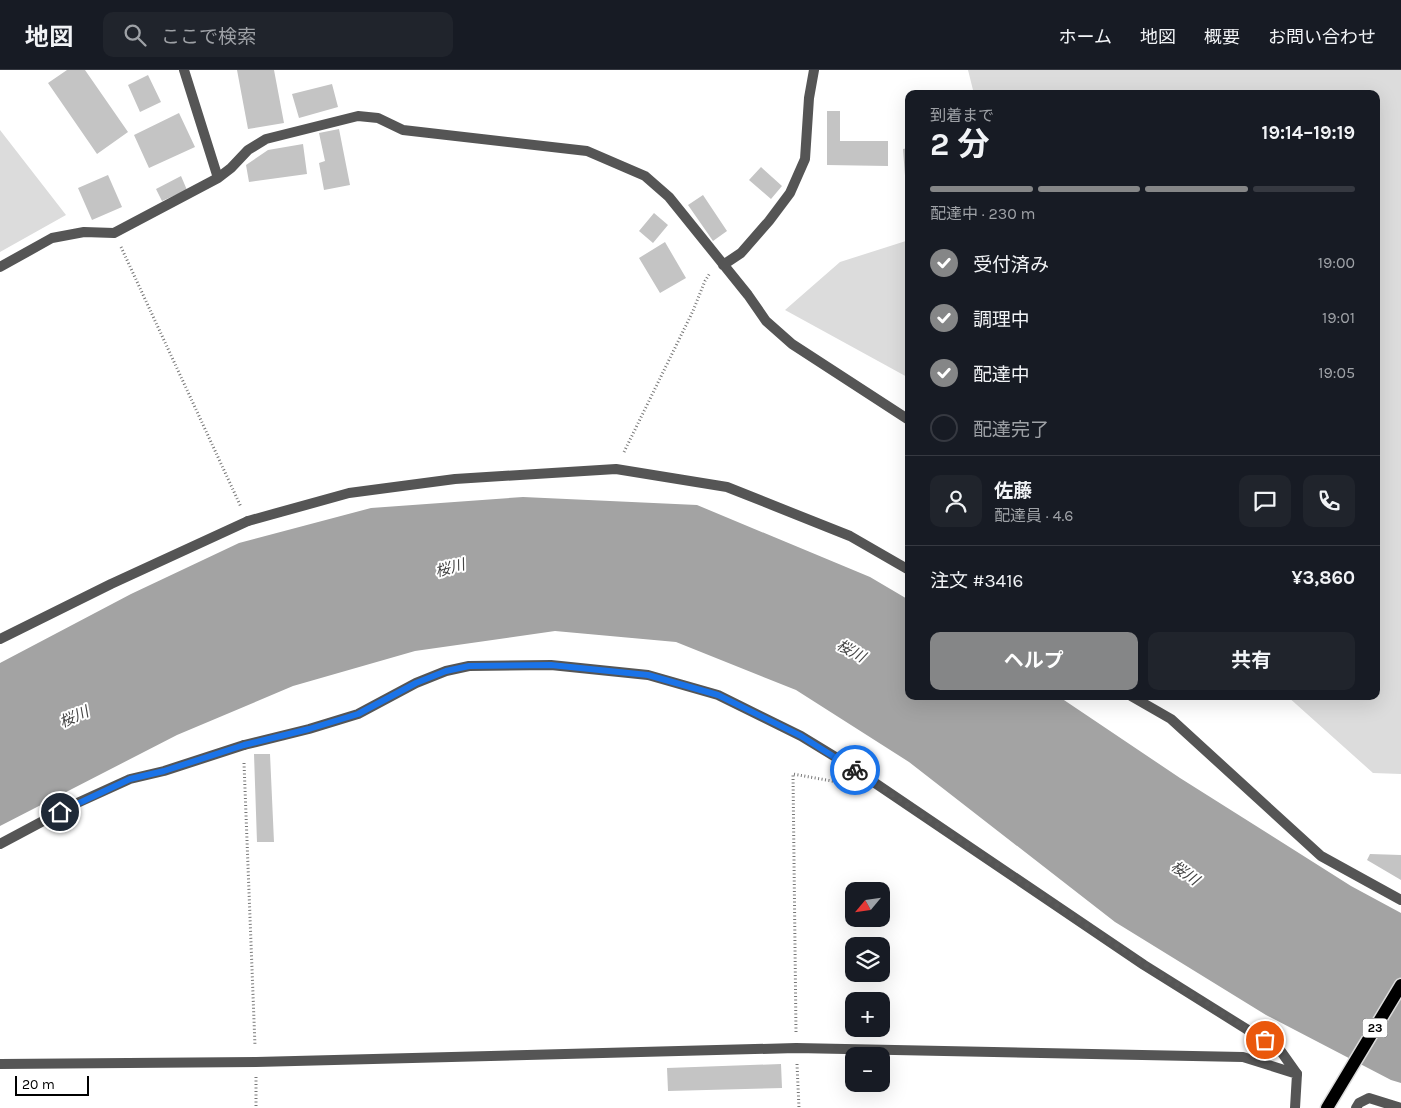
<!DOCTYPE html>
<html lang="ja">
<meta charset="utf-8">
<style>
:root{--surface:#171b24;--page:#20242c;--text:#f1f3f6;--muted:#9ea1a6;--line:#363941;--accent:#858687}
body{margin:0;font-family:Karla,"Noto Sans JP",sans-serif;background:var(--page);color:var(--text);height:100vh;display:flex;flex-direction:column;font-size:19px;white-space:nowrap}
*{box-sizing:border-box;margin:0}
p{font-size:16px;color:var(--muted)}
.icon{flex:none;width:28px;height:28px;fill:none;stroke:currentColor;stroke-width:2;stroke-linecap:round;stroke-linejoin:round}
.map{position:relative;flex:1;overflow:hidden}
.panel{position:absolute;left:905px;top:20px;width:475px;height:610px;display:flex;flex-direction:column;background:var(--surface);border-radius:10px;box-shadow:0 5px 20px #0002}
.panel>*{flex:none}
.needle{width:32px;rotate:241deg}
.fabs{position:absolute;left:845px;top:812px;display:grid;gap:10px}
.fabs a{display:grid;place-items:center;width:45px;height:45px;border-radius:10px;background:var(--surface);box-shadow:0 5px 20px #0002;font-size:25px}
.scale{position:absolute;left:15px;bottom:12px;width:74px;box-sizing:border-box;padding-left:5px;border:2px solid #000;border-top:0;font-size:14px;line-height:18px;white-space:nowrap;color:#000;-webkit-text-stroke:4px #fff;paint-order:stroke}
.pin{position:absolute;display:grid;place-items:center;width:42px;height:42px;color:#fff;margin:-21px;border:2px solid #fff;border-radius:50%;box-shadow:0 1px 5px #0007}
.courier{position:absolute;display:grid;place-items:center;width:50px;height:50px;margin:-25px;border:4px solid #1a73e8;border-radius:50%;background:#fff;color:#222;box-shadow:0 1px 6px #0007}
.head em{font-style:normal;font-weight:700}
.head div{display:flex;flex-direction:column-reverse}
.head{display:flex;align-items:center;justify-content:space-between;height:85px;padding:0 25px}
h1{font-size:32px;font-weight:700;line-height:38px}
.bar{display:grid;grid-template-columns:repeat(4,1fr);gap:8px 5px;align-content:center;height:60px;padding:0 25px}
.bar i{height:6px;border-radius:4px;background:var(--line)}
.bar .active{background:var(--accent)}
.bar p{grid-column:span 4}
.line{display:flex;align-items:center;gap:12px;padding:0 25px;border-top:1px solid var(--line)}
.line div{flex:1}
.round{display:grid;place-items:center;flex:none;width:52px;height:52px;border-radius:10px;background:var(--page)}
ol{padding:0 25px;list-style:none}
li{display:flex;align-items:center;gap:15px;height:55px}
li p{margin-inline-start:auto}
li .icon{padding:5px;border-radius:50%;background:var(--accent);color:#fff;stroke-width:4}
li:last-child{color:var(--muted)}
li i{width:28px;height:28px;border:2px solid var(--line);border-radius:50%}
.button{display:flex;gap:10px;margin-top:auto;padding:10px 25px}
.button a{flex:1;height:58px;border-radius:10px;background:var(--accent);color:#fff;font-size:20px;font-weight:700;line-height:58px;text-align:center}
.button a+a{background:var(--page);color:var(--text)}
header{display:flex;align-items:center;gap:30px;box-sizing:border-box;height:70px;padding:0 25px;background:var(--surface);border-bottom:1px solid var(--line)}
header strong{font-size:24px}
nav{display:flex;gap:28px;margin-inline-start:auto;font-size:18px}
.search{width:350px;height:45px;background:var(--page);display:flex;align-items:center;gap:12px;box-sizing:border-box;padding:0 18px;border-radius:10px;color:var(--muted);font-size:19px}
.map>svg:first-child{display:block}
.green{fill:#dcdcdc}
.water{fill:#a3a3a3}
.building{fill:#c4c4c4}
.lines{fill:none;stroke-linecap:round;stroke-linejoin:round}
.primary-casing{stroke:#dbdbdb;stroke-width:15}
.path{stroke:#777;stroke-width:3;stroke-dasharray:1 2.5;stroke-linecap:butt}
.lane{stroke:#555;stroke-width:10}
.street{stroke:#555;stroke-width:10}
.primary{stroke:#000;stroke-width:12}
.done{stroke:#595959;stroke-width:5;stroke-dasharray:0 9}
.route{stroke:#1a73e8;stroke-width:6}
.labels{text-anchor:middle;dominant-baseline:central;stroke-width:4;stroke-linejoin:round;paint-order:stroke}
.shield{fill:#fff;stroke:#4c4c4c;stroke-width:1}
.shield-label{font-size:12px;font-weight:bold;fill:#000}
.water-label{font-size:15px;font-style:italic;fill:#444;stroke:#fff}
</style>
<header>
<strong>地図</strong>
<div class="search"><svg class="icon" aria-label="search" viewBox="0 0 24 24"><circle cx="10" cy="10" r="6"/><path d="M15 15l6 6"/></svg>ここで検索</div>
<nav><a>ホーム</a><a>地図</a><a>概要</a><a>お問い合わせ</a></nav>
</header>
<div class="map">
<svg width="1401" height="1038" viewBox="0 0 1401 1038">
<rect width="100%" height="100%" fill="#fff"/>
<path class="green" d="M 968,0 L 1401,0 L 1401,704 L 1373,703 L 1287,626 L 1376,626 L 1376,24 L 974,24 Z
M 0,60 L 66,145 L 0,182 Z
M 909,170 L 909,308 L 785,240 L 840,192 Z"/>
<path class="water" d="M 523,427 L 697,435 L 870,507 L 909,530 L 909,626 L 1058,626 L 1180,708 L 1351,816 L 1401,843 L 1401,1013 L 1391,1010 L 1266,945 L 1115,852 L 909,692 L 796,620 L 676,572 L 555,561 L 415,581 L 293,616 L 177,665 L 0,756 L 0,593 L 131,524 L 239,473 L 371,438 Z"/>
<path class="building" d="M 67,0 L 85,0 L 128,62 L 97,84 L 48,13 Z
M 237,0 L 274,0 L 284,53 L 248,59 Z
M 148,5 L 161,32 L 140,42 L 128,15 Z
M 332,14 L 338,37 L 299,48 L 292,24 Z
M 827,41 L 840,41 L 840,71 L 888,71 L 888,96 L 827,95 Z
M 179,43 L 195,77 L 149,98 L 134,65 Z
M 339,59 L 350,115 L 324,120 L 319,93 L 325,91 L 319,63 Z
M 303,74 L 307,104 L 249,112 L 246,95 L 268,80 Z
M 909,78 L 909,119 L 906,119 L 903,79 Z
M 761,97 L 782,116 L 771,129 L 749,110 Z
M 108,105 L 122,137 L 92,150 L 78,118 Z
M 181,106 L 187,120 L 162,131 L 156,119 Z
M 703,125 L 727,161 L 713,171 L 688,135 Z
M 654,143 L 668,155 L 653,173 L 639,161 Z
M 665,172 L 686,208 L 660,223 L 639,188 Z
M 254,684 L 270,684 L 274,772 L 257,772 Z
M 1370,784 L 1401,785 L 1401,810 L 1367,790 Z
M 781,994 L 782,1018 L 668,1021 L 667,998 Z"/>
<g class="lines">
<g class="primary-casing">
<path id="primary" d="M 1327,1038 L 1401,915"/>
</g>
<path class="path" d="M 121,177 L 241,437
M 624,382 L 693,241 L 705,211 L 710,203
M 244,693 L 255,976
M 796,962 L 793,704 L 843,713
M 797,994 L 799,1038
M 256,1007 L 256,1038"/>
<path class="lane" d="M 0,569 L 111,514 L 248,451
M 244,675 L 309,659 L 358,644 L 416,613 L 446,601 L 469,596 L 551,595 L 648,605 L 718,625 L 801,666 L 847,694 L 1144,895 L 1280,980 L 1297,1004"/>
<path class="street" d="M 184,0 L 218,108
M 723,195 L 741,183 L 769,151 L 790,123 L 805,89 L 809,28 L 814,0
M 0,197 L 52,168 L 84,162 L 114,163 L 218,108 L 231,98 L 248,80 L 266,69 L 358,46 L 378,48 L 403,60 L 587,81 L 645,106 L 669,127 L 748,225 L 766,251 L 792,274 L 909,350
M 248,451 L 349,423 L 455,409 L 616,399 L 727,417 L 850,466 L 909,500
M 1131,626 L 1171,649 L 1321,786 L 1401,830
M 0,774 L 75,734 L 130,709 L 164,701 L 244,675
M 0,994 L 256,992 L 796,978 L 1243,987 L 1297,1004 L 1295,1038
M 1356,1038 L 1359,1033 L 1369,1028 L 1401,1038"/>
<use href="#primary" class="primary"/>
</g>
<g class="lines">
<path class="done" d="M 855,700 L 1144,894 L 1265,970"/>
<path class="route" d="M 60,742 L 130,709 L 164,701 L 244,675 L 309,659 L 358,644 L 416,613 L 446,601 L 469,596 L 551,595 L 648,605 L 718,625 L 801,666 L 855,700"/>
</g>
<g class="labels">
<rect class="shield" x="1362.5" y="948.5" width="25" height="19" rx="4"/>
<g class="shield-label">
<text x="1375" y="958">23</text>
</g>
<g class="water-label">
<text transform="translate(450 498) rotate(-15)">桜川</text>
<text transform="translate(851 581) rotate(29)">桜川</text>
<text transform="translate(74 647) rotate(-24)">桜川</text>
<text transform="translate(1185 803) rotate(35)">桜川</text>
</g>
</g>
</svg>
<div class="fabs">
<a><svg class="needle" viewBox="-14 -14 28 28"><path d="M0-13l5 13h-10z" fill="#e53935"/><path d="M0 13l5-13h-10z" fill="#9ea1a6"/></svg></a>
<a><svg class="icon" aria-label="layers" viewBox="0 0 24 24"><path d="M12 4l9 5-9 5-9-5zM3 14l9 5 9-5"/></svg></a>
<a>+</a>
<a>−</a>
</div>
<div class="scale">20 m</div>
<div class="pin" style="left:1265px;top:970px;background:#ea580c"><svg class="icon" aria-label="bag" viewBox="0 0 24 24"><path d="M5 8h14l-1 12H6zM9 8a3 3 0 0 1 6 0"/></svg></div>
<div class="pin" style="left:60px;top:742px;background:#1f2937"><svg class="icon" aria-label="home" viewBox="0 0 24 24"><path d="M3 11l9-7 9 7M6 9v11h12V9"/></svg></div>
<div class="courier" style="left:855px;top:700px"><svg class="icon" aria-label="bike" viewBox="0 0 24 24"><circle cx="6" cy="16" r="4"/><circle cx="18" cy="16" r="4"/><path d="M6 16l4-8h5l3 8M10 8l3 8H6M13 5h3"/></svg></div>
<section class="panel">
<div class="head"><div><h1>2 分</h1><p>到着まで</p></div><em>19:14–19:19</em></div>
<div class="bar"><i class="active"></i><i class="active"></i><i class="active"></i><i></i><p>配達中 · 230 m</p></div>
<ol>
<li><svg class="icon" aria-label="check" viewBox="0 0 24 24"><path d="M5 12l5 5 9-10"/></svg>受付済み<p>19:00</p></li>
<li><svg class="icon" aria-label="check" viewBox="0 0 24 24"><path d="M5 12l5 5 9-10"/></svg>調理中<p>19:01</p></li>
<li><svg class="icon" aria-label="check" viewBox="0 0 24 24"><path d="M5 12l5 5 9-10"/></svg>配達中<p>19:05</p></li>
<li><i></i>配達完了</li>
</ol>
<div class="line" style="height:90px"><a class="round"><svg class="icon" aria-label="person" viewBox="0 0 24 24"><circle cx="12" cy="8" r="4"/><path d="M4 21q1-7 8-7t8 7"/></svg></a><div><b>佐藤</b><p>配達員 · 4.6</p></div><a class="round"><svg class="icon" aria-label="chat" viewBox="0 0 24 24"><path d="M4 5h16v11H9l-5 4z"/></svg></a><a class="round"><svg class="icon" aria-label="phone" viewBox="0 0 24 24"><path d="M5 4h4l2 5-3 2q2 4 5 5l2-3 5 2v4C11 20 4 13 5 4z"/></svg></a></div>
<div class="line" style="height:65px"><div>注文 #3416</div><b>¥3,860</b></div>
<div class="button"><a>ヘルプ</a><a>共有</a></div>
</section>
</div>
